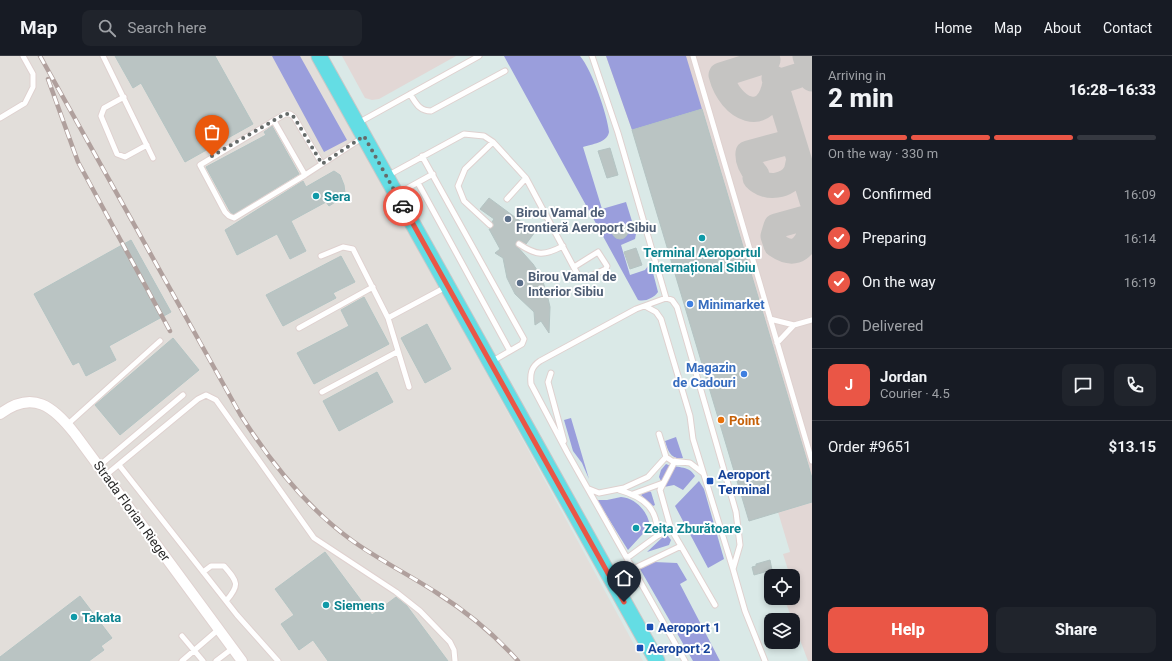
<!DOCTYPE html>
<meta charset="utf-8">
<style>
:root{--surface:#171b24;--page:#20242c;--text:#f1f3f6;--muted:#9ea1a6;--line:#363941;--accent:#ea5646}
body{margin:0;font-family:Roboto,sans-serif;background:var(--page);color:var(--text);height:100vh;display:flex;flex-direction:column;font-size:15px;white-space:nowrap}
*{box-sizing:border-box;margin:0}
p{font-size:13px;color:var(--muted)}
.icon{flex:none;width:22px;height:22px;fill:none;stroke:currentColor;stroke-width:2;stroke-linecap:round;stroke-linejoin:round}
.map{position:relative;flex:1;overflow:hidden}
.sheet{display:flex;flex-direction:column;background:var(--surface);width:360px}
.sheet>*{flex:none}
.fabs{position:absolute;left:764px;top:513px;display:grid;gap:8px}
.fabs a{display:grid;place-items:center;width:36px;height:36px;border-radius:8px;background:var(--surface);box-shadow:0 2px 6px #0003;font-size:20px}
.pin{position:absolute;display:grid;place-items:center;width:34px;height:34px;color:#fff;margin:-41px -17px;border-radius:50% 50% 50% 0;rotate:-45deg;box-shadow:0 0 4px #0007}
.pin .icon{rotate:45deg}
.courier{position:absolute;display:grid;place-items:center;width:40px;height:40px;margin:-20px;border:3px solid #ea5646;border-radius:50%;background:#fff;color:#222;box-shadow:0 1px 5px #0007}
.headline em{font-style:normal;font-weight:800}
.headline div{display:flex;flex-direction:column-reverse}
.headline{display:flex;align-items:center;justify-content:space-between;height:68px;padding:0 16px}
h1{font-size:26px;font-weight:800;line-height:30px}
.bar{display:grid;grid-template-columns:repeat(4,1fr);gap:6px 4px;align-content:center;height:48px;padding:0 16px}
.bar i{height:5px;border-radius:3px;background:var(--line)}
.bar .current{background:var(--accent)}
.bar p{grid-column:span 4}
.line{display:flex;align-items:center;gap:10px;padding:0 16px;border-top:1px solid var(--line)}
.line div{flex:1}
.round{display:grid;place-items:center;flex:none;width:42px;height:42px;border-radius:8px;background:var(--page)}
ol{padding:0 16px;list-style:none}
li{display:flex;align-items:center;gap:12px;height:44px}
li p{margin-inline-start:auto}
li .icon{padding:4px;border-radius:50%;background:var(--accent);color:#fff;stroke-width:4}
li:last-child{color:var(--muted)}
li i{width:22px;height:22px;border:2px solid var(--line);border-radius:50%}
.cta{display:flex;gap:8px;margin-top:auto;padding:8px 16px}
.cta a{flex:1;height:46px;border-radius:8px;background:var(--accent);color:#fff;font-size:16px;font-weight:800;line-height:46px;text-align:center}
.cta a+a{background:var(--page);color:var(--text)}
header{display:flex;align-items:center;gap:24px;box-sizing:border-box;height:56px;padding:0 20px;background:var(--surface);border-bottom:1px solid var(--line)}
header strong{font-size:19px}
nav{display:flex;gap:22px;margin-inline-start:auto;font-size:14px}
.search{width:280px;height:36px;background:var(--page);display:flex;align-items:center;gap:10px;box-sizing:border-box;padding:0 14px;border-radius:8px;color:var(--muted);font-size:15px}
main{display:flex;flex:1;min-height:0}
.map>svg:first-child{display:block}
.industrial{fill:#e2deda}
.airport{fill:#e2d7d5}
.grass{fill:#9a9edc}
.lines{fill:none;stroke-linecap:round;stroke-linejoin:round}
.taxiway{stroke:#c5c4c2;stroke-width:25}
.building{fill:#bac4c3;stroke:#b4c4c3}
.service-casing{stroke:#dfd1cf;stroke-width:7}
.minor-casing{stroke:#dfd1cf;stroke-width:12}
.primary-casing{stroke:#c7c7c7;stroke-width:17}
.service{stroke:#fff;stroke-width:5}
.minor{stroke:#fff;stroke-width:10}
.primary{stroke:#64dde4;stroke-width:15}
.rail-casing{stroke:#b0a09d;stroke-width:4.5}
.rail{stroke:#fff;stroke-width:3;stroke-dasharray:9;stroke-linecap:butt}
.done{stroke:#666b6a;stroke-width:4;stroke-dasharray:0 7.2}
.route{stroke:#ea5646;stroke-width:5}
.culture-dot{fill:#0f9aa8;stroke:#fff;stroke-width:1.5}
.service-dot{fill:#5c6f8a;stroke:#fff;stroke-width:1.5}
.shop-dot{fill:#3f7fe0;stroke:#fff;stroke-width:1.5}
.food-dot{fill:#e8710a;stroke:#fff;stroke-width:1.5}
.transit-dot{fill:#1a4fb4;stroke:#fff;stroke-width:1.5}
.labels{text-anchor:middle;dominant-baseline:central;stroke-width:4;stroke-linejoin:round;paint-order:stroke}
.culture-label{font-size:13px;font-weight:bold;fill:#0d838f;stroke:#fff;text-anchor:start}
.service-label{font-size:13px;font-weight:bold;fill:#4e5e75;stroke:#fff;text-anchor:start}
.shop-label{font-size:13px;font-weight:bold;fill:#366cbe;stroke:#fff;text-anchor:start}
.food-label{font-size:13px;font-weight:bold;fill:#c56008;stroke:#fff;text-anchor:start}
.transit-label{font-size:13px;font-weight:bold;fill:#164399;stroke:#fff;text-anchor:start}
.street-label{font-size:13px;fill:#272727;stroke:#fff}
</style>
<header>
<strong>Map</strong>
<div class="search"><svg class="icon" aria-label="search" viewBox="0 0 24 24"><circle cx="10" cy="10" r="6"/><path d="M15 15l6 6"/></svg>Search here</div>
<nav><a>Home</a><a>Map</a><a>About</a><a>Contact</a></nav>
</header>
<main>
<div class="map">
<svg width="812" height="605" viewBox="0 0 812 605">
<rect width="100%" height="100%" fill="#dae9e7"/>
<path class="industrial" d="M 0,0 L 310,0 L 490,324 L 643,605 L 0,605 Z"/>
<path class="airport" d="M 342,0 L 456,0 L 379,43 L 372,44 L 365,42 Z
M 606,0 L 812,0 L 812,605 L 808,605 L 784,542 L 793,542 L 793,535 L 795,534 L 793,520 L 790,520 L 783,498 L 790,496 L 778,456 L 749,465 L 632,74 Z"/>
<path class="grass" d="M 272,0 L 300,0 L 347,84 L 324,96 Z
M 504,0 L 580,0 C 592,14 607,58 609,76 C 607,87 592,88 583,91 L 602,153 L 626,146 L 636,178 L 635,183 L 621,189 L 630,219 L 645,214 L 648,210 L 651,209 L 658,236 C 654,242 645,246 638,244 Z
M 606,0 L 686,0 L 702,53 L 632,74 Z
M 571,362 L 589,423 L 582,407 L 573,395 L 564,364 Z
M 676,381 L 683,402 C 671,404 668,395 665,385 Z
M 666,408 C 676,413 688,408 695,420 L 683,434 L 674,429 L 664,431 L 659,421 L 661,414 Z
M 699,425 L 704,433 L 724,503 L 708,512 L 675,450 Z
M 647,434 L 651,436 L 655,449 L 653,450 L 641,439 Z
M 621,441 C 636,442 648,456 650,470 L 628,494 L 597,444 L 607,444 Z
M 665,479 L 668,480 L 671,484 L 669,489 L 647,496 Z
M 654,506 L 677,507 L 687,524 L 680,528 L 720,605 L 693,605 L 640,513 L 647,507 Z"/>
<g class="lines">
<path class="taxiway" d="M 805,0 L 812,23
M 768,4 L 721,19 C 730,54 767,71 775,27 L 797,20
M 774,22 L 812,145
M 793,85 L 748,97 C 747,106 752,113 757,119 L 755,122 C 766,134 788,131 796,116 C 797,112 798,107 799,103
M 812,160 L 776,170 L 773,180 L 776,189 C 792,200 801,196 809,180 L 812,179"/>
</g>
<path class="building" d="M 115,0 L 215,0 L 253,68 L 185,106 L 141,27 L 133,32 Z
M 702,53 L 812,422 L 812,446 L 749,465 L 632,74 Z
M 272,70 L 299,118 L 234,158 L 231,157 L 206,111 L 266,79 L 264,76 Z
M 610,92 L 618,119 L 607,122 L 598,95 Z
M 334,115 L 340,119 L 344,129 L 345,137 L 340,143 L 329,150 L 326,146 L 291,165 L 306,195 L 290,203 L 277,178 L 237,199 L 225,174 L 303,125 L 306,131 Z
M 489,142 L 535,176 L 526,188 L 519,184 L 515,188 L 533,208 L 541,220 L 547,238 L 550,251 L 549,277 L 541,265 L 535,269 L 534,256 L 515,238 L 507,222 L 503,202 L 495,197 L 500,193 L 489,173 L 494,170 L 492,166 L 494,163 L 480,153 Z
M612 175a8 8 0 1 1 16 0a8 8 0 1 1-16 0Z
M 131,184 L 171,256 L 109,290 L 116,304 L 86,320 L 79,306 L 73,309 L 34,238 Z
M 636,192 L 642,209 L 630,213 L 624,196 Z
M 341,200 L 355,226 L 333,237 L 336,242 L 283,270 L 266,239 Z
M 364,241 L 389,288 L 314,328 L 297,297 L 349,270 L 341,254 Z
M 427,268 L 451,313 L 425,327 L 401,282 Z
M 173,282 L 199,314 L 120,379 L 95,349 Z
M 377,316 L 393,346 L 339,375 L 323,345 Z
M 325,496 L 372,559 L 396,541 L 407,550 L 448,605 L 328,605 L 313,584 L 299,594 L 281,568 L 294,559 L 275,533 Z
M 770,504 L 772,514 L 754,519 L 752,511 L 756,510 L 756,508 Z
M 80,540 L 112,582 L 101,590 L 104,594 L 89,605 L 0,605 L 0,601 Z"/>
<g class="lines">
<g class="service-casing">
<path id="service" d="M 103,0 L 153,102
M 592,0 L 618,77 L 666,242
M 693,0 L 812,405
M 410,38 C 416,47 419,55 431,55 L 505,15
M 124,41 L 104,52 L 101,60 L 117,98 L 125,101 L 147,89
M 0,62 L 25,47 L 33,31 L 33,18 L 23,0
M 274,65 L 305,119 L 362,82
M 358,67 L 479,0
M 422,100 L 524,283 L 522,288 L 491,306
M 305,119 L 234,162 L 229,160 L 225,156 L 200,109 L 285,58 L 290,58 L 294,61 L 322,108
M 387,120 L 464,78 L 484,80 L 493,86 L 526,122 L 579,221 L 585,223 L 606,213 L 607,210 L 598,196 L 574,211
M 418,127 L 510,295
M 397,138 L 433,118
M 507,143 L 526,122
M 490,169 L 464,145 L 458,130 L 465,113 L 493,86
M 519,188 C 537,200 544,200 563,190
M 321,200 L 343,191 L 353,193 L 388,262 L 409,331
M 645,250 L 656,256 L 661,263 L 690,360 L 693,383 L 733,513
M 388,262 L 446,231
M 770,263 L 794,269
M 299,272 L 373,231
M 777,287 L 794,269 L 812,264
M 551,317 L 548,326 L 564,385
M 322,336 L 397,296
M 68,368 L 160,285
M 659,378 L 666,401 L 672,405 L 690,407 L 703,417
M 119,409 L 237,559 L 278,605
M 99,410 L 183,339
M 106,419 L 198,343 L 206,339 L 216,344 L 314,482 L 396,536 L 420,555 L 450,586 L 454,594 L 455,605
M 589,433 L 599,437 L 624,432 L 648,421 L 666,401
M 619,434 C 644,441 659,453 657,480
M 633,438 L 663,427
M 671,473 L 660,434 L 675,405
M 681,490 L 715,549
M 627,502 L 657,480 L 671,473 L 681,490 L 633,513
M 203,516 L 211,510 L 224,510 C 238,526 240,529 226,545
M 182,580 L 203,605
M 182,605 L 219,573
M 216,605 L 233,592
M 685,605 L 567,396 L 531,328 C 530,318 531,311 540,305 L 636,253 L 666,242 L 672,244 L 677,251 L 730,435 L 736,456 L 740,489 L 733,513 L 745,555 L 765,605"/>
</g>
<g class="minor-casing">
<path id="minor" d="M 0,358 C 33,333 54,351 75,378 L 242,605"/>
</g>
<g class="primary-casing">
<path id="primary" d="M 319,0 L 657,605"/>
</g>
<use href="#service" class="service"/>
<use href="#minor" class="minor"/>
<use href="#primary" class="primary"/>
<g class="rail-casing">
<path id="rail" d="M 40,0 L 240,358 C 269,404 305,450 350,483 C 377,503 408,518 437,537 C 467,556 495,579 518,605
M 48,23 L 78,106 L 170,275"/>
</g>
<use href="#rail" class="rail"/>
</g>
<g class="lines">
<path class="done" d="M 212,100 L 285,58 L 290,58 L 294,61 L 322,108 L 364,80 L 403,150"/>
<path class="route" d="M 403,150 L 624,546"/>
</g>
<g class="culture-dot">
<circle cx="316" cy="140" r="4"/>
<circle cx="702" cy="182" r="4"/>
<circle cx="636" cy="472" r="4"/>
<circle cx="326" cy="549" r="4"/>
<circle cx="74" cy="561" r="4"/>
</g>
<g class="service-dot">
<circle cx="508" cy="163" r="4"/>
<circle cx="520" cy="227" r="4"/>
</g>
<g class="shop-dot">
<circle cx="690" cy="248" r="4"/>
<circle cx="744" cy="318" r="4"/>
</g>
<circle class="food-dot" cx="721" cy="364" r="4"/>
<g class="transit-dot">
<rect x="706" y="421" width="8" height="8" rx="2"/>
<rect x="646" y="567" width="8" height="8" rx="2"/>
<rect x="636" y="588" width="8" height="8" rx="2"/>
</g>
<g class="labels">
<g class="culture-label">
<text x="324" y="140">Sera</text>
<text x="702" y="196" text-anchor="middle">Terminal Aeroportul<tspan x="702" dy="15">Internațional Sibiu</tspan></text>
<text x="644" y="472">Zeița Zburătoare</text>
<text x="334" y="549">Siemens</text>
<text x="82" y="561">Takata</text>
</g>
<g class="service-label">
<text x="516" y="156">Birou Vamal de<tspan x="516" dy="15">Frontieră Aeroport Sibiu</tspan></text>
<text x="528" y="220">Birou Vamal de<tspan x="528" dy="15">Interior Sibiu</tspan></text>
</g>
<g class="shop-label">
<text x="698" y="248">Minimarket</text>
<text x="736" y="311" text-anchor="end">Magazin<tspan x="736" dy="15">de Cadouri</tspan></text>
</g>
<g class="food-label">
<text x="729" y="364">Point</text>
</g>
<g class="transit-label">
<text x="718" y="418">Aeroport<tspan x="718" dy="15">Terminal</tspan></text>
<text x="658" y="571">Aeroport 1</text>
<text x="648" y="592">Aeroport 2</text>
</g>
<g class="street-label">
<text transform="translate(132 455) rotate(54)">Strada Florian Rieger</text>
</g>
</g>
</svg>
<div class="fabs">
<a><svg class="icon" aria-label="locate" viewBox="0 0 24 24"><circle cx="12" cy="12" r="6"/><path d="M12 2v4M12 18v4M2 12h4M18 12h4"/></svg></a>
<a><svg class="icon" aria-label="layers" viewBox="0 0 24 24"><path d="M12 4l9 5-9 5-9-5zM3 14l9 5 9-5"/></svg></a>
</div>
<div class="pin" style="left:212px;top:100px;background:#ea580c"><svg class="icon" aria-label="bag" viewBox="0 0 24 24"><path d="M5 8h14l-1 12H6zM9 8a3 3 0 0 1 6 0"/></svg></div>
<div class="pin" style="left:624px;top:546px;background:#1f2937"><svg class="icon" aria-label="home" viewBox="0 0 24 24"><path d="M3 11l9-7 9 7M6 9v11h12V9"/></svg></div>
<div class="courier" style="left:403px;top:150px"><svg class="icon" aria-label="car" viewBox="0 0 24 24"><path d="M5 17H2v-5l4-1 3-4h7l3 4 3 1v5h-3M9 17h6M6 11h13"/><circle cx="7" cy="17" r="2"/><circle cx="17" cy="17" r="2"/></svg></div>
</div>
<section class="sheet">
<div class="headline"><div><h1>2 min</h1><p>Arriving in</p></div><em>16:28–16:33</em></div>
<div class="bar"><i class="current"></i><i class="current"></i><i class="current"></i><i></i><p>On the way · 330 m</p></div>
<ol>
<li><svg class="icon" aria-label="check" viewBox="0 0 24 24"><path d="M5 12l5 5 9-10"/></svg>Confirmed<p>16:09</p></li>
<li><svg class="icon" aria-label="check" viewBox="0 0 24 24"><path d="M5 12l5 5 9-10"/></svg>Preparing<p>16:14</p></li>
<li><svg class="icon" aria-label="check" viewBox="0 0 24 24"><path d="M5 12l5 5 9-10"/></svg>On the way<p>16:19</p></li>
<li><i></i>Delivered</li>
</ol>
<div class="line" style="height:72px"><b class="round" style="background:var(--accent);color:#fff">J</b><div><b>Jordan</b><p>Courier · 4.5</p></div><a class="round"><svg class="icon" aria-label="chat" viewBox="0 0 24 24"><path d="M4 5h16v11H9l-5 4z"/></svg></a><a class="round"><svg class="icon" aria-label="phone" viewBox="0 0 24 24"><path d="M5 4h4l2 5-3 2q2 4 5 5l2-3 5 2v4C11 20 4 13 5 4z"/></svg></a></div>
<div class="line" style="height:52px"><div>Order #9651</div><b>$13.15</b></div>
<div class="cta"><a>Help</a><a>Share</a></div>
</section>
</main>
